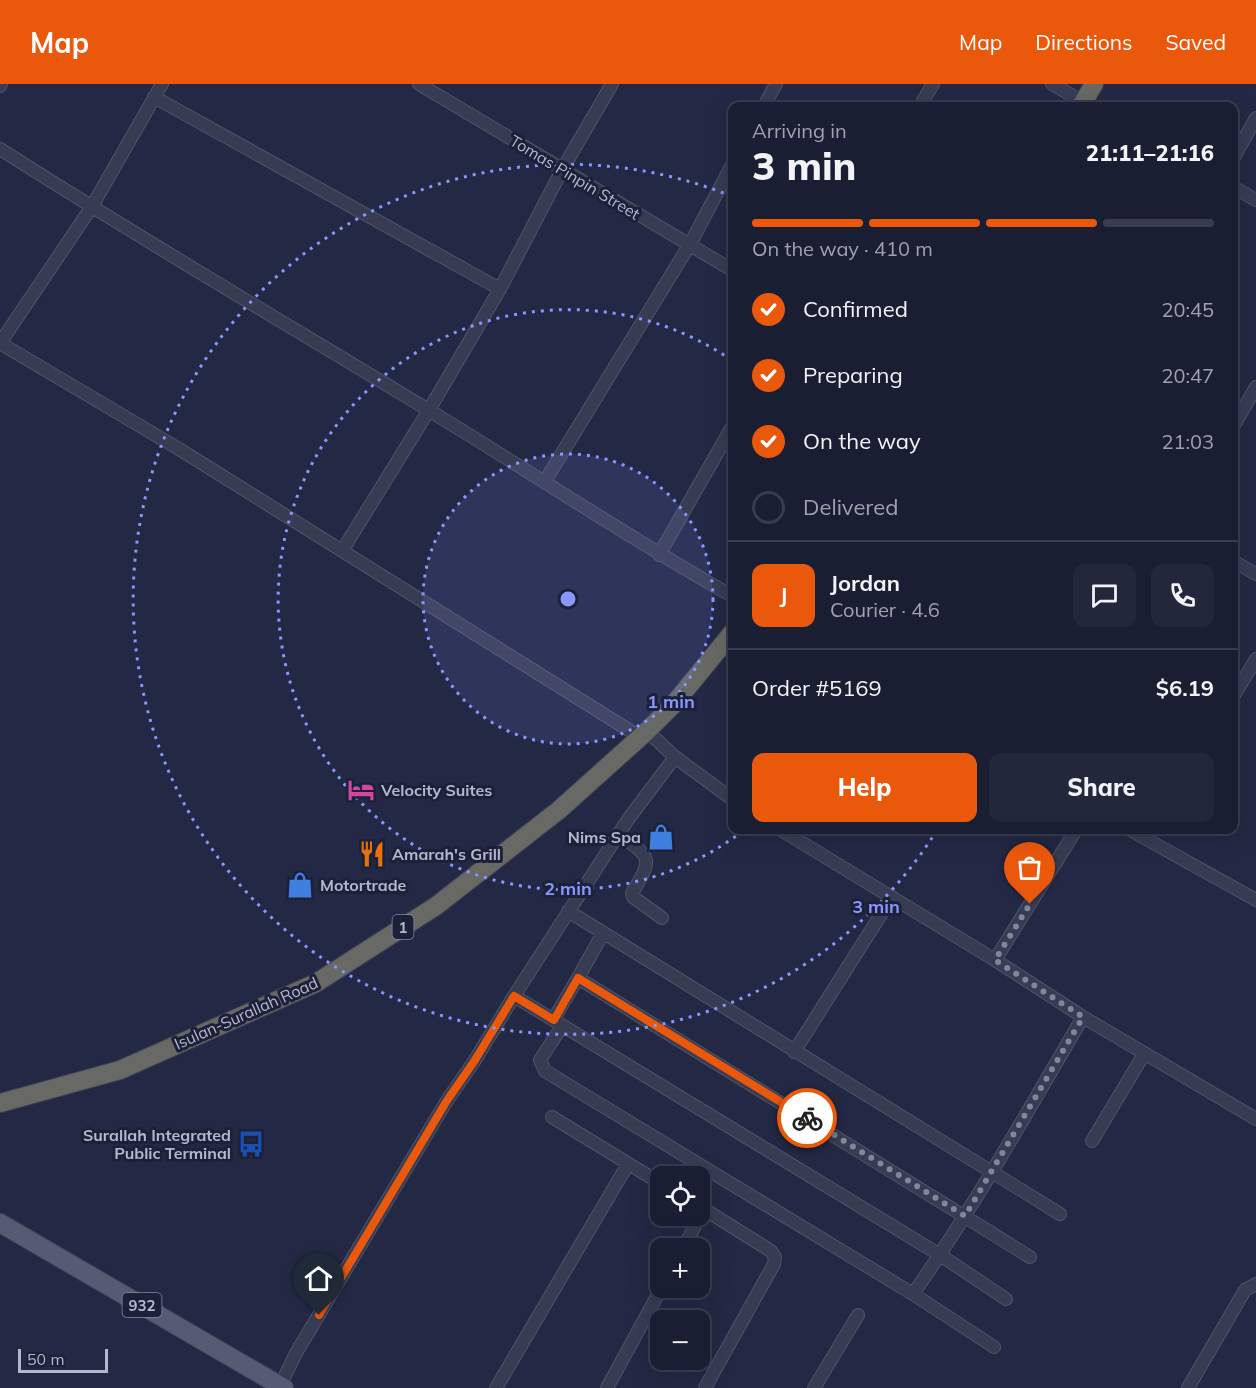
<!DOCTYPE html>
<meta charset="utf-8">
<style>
:root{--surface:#1a1e33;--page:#23273b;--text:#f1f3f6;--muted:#9fa2ac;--line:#383c4e;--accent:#ea580c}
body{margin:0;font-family:Mulish,sans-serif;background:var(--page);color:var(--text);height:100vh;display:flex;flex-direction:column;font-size:22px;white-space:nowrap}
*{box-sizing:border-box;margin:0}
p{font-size:20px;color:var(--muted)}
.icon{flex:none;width:33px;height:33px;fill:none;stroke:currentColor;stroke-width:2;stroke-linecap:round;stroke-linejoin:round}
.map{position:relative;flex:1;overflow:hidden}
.sheet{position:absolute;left:728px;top:18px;width:510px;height:732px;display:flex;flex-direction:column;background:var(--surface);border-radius:12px;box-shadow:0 6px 24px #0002,0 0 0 2px var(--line)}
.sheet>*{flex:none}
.controls{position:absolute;left:650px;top:1082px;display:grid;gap:12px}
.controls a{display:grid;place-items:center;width:60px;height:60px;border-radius:12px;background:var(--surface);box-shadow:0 6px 24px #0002,0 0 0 2px var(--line);font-size:30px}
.scale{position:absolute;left:18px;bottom:15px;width:90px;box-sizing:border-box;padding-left:6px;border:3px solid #b5b8cd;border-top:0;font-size:16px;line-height:21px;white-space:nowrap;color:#b5b8cd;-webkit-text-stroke:4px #1c2139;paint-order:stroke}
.pin{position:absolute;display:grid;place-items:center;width:51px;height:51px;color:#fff;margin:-62px -26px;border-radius:50% 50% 50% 0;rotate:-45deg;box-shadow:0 0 6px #0007}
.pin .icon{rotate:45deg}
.courier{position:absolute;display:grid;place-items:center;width:60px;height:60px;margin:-30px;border:4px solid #ea580c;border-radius:50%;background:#fff;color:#222;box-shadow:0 2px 8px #0007}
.head em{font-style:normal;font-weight:800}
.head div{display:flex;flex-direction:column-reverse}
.head{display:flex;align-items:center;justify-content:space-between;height:102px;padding:0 24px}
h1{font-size:39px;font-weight:800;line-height:45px}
.bar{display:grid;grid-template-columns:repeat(4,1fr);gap:9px 6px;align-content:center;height:72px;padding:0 24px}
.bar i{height:8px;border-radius:4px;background:var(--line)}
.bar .active{background:var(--accent)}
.bar p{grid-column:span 4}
.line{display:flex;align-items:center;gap:15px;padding:0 24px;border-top:2px solid var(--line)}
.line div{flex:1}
.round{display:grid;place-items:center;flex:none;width:63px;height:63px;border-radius:12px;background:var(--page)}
ol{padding:0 24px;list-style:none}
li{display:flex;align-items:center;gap:18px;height:66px}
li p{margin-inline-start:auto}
li .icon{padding:6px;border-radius:50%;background:var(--accent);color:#fff;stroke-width:4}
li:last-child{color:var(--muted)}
li i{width:33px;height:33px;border:3px solid var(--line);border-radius:50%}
.action{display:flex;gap:12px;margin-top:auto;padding:12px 24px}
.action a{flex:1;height:69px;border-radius:12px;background:var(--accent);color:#fff;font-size:24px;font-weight:800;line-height:69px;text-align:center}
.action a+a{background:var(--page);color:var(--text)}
header{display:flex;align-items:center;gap:36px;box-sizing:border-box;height:84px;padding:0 30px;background:var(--accent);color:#fff}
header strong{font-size:28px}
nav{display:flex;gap:33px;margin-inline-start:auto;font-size:21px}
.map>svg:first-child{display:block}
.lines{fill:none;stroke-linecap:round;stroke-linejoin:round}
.minor-casing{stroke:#50546a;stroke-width:14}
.primary-casing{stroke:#3f4259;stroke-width:20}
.trunk-casing{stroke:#3d4157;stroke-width:20}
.minor{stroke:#383c53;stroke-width:12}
.primary{stroke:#565a73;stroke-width:18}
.trunk{stroke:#686864;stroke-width:18}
.done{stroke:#82869d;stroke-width:6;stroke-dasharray:0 10.8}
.route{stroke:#ea580c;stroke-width:8}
.ring{fill:none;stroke:#8896ff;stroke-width:3;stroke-dasharray:3 6}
.labels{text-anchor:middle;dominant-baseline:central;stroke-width:6;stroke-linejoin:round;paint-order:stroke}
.shield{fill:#1c2139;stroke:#878ba1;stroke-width:1.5}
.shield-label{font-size:15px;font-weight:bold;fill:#b5b8cd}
.street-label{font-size:16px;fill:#b5b8cd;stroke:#1c2139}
.poi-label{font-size:16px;font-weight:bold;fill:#b5b8cd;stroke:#1c2139;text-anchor:start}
.centre{fill:#8896ff;stroke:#1c2139;stroke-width:3}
.ring-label{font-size:18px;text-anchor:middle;font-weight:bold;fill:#8896ff;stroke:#1c2139;stroke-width:6;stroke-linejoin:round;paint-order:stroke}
</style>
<header>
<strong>Map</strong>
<nav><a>Map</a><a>Directions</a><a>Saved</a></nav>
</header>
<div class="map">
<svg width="1256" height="1304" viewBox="0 0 1256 1304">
<rect width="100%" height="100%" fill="#232844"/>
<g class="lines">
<g class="minor-casing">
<path id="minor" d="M 419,0 L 732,186
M 1052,0 L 1090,22
M 0,2 L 1,0
M 154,13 L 500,205
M 764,22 L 776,0
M 920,22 L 933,0
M 0,65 C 142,156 287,240 430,327 C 531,388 629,454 732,512
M 1233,75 L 1256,34
M 1233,103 L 1256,116
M 0,259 L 179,365 L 640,653
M 0,259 L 91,124 L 162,0
M 1233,343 L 1256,303
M 545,397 L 690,160 L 732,81
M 342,467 L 429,326 L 500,205 L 562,86 L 612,0
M 659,471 L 732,343
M 1233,477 L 1256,490
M 1233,613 L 1256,575
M 647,647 L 675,673 L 732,715
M 781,746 L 995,876 L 1083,933 L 1256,1035
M 1130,746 L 1256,816
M 618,750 C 651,774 654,773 632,809 L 633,813 L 662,834
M 568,827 L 1060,1130
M 995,876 L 1076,746
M 578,894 L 603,849
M 514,912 L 940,1171 L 1006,1215
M 553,936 L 578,894 L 1030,1173
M 562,942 L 540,976 L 545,987 L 913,1210 L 994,1263
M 794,968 L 892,813
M 552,1033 L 660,1099
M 1092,1057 L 1144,970
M 699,1122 L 771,1167 L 775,1173 L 774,1180 L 705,1304
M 683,1164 L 704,1125
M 913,1210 C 975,1121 1028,1027 1083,933
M 279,1304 L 296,1269 L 446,1018 L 475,976 L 514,912 L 629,734 L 675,673
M 496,1304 L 628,1080
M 607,1304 L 662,1203
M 814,1304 L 858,1231
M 1188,1304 L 1245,1206 L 1256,1200"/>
</g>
<g class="primary-casing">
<path id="primary" d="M 0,1139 L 284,1304"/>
</g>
<g class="trunk-casing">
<path id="trunk" d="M 1081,22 L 1094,0
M 0,1019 L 120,986 L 316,899 L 436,822 L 559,726 L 647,647 L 673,621 L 732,549"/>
</g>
<use href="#minor" class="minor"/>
<use href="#primary" class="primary"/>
<use href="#trunk" class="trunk"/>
</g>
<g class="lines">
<path class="done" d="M 807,1034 L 965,1132 L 1083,933 L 995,876 L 1030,820"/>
<path class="route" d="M 319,1231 L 446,1018 L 475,976 L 514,912 L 554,936 L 578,894 L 807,1034"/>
</g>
<circle cx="568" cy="515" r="145" fill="#8896ff" fill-opacity=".12"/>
<g class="ring">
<circle cx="568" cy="515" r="145"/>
<path d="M743 747A290 290 0 1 1 730 275"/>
<path d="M937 746A435 435 0 1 1 731 112"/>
</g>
<defs>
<g id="hotel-bare" transform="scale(2.07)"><path d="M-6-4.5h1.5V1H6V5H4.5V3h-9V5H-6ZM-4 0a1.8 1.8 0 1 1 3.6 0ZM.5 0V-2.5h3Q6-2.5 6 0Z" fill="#d1479c" stroke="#1c2139" stroke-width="2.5" paint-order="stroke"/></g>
<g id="shop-bare" transform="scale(2.07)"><path d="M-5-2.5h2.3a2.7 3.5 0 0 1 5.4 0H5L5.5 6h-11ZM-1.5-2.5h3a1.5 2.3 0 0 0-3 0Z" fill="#3f7fe0" stroke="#1c2139" stroke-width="2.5" paint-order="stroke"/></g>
<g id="restaurant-bare" transform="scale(2.07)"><path d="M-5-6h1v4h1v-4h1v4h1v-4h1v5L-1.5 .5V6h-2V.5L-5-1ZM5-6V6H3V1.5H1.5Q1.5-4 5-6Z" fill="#e8710a" stroke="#1c2139" stroke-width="2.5" paint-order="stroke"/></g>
<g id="bus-bare" transform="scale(2.07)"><path d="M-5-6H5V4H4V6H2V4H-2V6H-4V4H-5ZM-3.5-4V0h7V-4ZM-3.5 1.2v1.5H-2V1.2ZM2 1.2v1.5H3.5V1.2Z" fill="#1a4fb4" stroke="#1c2139" stroke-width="2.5" paint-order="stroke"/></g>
</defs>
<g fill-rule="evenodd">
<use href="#hotel-bare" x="361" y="706"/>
<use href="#shop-bare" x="661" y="753"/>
<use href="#restaurant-bare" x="372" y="770"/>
<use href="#shop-bare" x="300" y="801"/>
<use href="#bus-bare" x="251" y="1060"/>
</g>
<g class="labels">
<g class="shield">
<rect x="392.5" y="831" width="21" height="24" rx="4.5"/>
<rect x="122.5" y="1209" width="39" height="24" rx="4.5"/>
</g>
<g class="shield-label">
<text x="403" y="843">1</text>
<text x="142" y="1221">932</text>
</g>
<g class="street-label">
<text transform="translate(575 93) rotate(31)">Tomas Pinpin Street</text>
<text transform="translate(246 929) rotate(-24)">Isulan-Surallah Road</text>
</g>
<g class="poi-label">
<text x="381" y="706">Velocity Suites</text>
<text x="641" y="753" text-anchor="end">Nims Spa</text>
<text x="392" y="770">Amarah's Grill</text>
<text x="320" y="801">Motortrade</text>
<text x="231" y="1051" text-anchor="end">Surallah Integrated<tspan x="231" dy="18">Public Terminal</tspan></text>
</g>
</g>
<circle cx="568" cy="515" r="9" class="centre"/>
<g class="ring-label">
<text x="671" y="624">1 min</text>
<text x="568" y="811">2 min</text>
<text x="876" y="829">3 min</text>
</g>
</svg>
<div class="controls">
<a><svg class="icon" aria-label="locate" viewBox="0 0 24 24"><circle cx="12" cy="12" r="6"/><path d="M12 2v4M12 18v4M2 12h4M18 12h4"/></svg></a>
<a>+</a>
<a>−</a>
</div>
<div class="scale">50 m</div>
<div class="pin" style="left:1030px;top:820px;background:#ea580c"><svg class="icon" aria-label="bag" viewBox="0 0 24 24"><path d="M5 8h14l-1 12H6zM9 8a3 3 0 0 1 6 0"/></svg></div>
<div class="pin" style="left:319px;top:1231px;background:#1f2937"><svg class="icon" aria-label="home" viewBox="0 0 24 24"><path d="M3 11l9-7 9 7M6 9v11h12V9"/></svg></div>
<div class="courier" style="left:807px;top:1034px"><svg class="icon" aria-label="bike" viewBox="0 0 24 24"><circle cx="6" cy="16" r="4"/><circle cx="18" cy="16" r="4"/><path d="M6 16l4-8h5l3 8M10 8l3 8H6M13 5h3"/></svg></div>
<section class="sheet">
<div class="head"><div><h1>3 min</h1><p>Arriving in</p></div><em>21:11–21:16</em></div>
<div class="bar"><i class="active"></i><i class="active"></i><i class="active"></i><i></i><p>On the way · 410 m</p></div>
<ol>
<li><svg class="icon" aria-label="check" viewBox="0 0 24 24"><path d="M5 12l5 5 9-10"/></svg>Confirmed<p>20:45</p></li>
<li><svg class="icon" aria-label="check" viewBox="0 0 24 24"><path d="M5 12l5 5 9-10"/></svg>Preparing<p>20:47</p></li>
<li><svg class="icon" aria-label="check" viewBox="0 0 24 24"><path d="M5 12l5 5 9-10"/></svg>On the way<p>21:03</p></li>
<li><i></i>Delivered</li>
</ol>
<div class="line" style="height:108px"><b class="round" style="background:var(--accent);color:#fff">J</b><div><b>Jordan</b><p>Courier · 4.6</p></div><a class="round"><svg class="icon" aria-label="chat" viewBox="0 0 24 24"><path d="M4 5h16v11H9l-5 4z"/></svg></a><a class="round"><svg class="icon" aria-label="phone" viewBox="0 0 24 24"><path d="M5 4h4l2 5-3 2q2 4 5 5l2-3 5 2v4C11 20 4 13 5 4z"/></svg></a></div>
<div class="line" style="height:78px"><div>Order #5169</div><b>$6.19</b></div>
<div class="action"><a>Help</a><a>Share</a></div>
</section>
</div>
